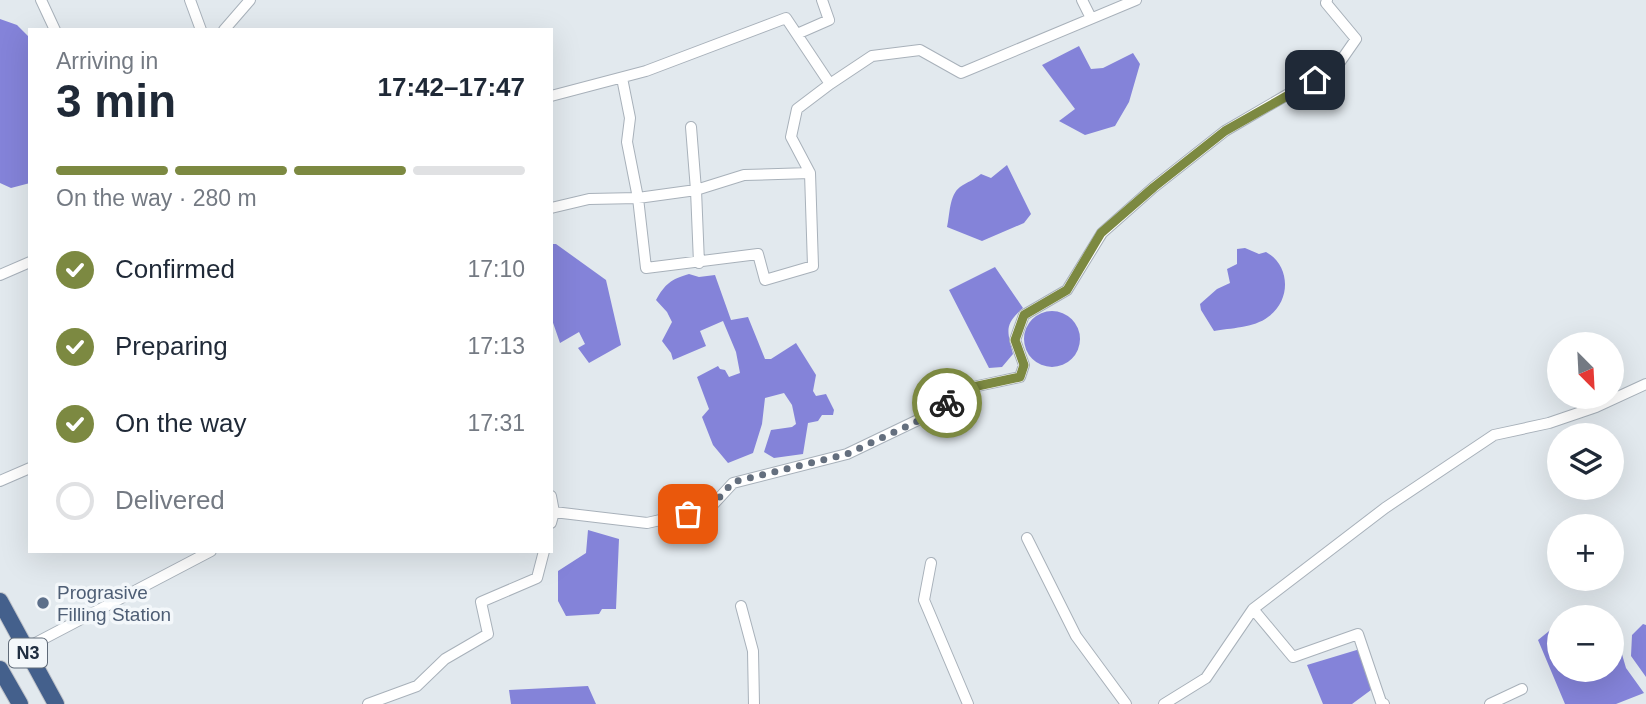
<!DOCTYPE html>
<meta charset="utf-8">
<style>
:root{--surface:#fff;--page:#f6f6f7;--text:#1f2937;--muted:#747a83;--line:#e0e1e3;--accent:#7c8941}
body{margin:0;font-family:Arial,sans-serif;background:var(--page);color:var(--text);height:100vh;display:flex;flex-direction:column;font-size:26px;white-space:nowrap}
*{box-sizing:border-box;margin:0}
p{font-size:23px;color:var(--muted)}
.icon{flex:none;width:38px;height:38px;fill:none;stroke:currentColor;stroke-width:2;stroke-linecap:round;stroke-linejoin:round}
.map{position:relative;flex:1;overflow:hidden}
.sheet{position:absolute;left:28px;top:28px;width:525px;height:525px;display:flex;flex-direction:column;background:var(--surface);border-radius:0px;box-shadow:0 7px 28px #0002}
.sheet>*{flex:none}
.needle{width:46px;rotate:156deg}
.buttons{position:absolute;left:1547px;top:332px;display:grid;gap:14px}
.buttons a{display:grid;place-items:center;width:77px;height:77px;border-radius:50%;background:var(--surface);box-shadow:0 7px 28px #0002;font-size:35px}
.pin{position:absolute;display:grid;place-items:center;width:60px;height:60px;color:#fff;margin:-30px;border-radius:14px;box-shadow:0 4px 10px #0006}
.courier{position:absolute;display:grid;place-items:center;width:70px;height:70px;margin:-35px;border:5px solid #7c8941;border-radius:50%;background:#fff;color:#222;box-shadow:0 2px 9px #0007}
.summary em{font-style:normal;font-weight:800}
.summary div{display:flex;flex-direction:column-reverse}
.summary{display:flex;align-items:center;justify-content:space-between;height:119px;padding:0 28px}
h1{font-size:46px;font-weight:800;line-height:52px}
.bar{display:grid;grid-template-columns:repeat(4,1fr);gap:10px 7px;align-content:center;height:84px;padding:0 28px}
.bar i{height:9px;border-radius:5px;background:var(--line)}
.bar .on{background:var(--accent)}
.bar p{grid-column:span 4}
ol{padding:0 28px;list-style:none}
li{display:flex;align-items:center;gap:21px;height:77px}
li p{margin-inline-start:auto}
li .icon{padding:7px;border-radius:50%;background:var(--accent);color:#fff;stroke-width:4}
li:last-child{color:var(--muted)}
li i{width:38px;height:38px;border:4px solid var(--line);border-radius:50%}
.map>svg:first-child{display:block}
.water{fill:#8483d9}
.lines{fill:none;stroke-linecap:round;stroke-linejoin:round}
.minor-casing{stroke:#a8b1ba;stroke-width:12}
.trunk-casing{stroke:#c1c4ca;stroke-width:18}
.minor{stroke:#fff;stroke-width:10}
.trunk{stroke:#44608c;stroke-width:16}
.done{stroke:#646f7e;stroke-width:7;stroke-dasharray:0 12.6}
.route{stroke:#7c8941;stroke-width:9}
.service-dot{fill:#5c6f8a;stroke:#f3f7fa;stroke-width:2.5}
.labels{text-anchor:middle;dominant-baseline:central;stroke-width:7;stroke-linejoin:round;paint-order:stroke}
.shield{fill:#f3f7fa;stroke:#5f6a78;stroke-width:2}
.shield-label{font-size:18px;font-weight:bold;fill:#202e41}
.service-label{font-size:19px;fill:#4e5e75;stroke:#f3f7fa;text-anchor:start}
</style>
<div class="map">
<svg width="1646" height="704" viewBox="0 0 1646 704">
<rect width="100%" height="100%" fill="#e2e9ee"/>
<path class="water" d="M 0,19 L 17,25 L 30,38 L 30,183 L 11,188 L 0,183 Z
M 1079,46 L 1091,69 L 1103,68 L 1133,53 L 1140,64 L 1129,102 L 1115,126 L 1085,135 L 1059,121 L 1075,109 L 1042,65 Z
M 1007,165 L 1031,214 L 1024,223 L 982,241 L 947,227 C 950,215 949,195 960,187 C 967,182 974,180 981,174 L 991,178 Z
M 551,244 L 556,244 L 606,280 L 621,345 L 589,363 L 578,348 L 585,344 L 579,332 L 560,343 L 551,317 Z
M 1245,248 L 1259,254 L 1266,252 C 1290,265 1292,300 1268,317 C 1254,328 1230,328 1214,331 L 1201,310 L 1200,304 L 1217,289 L 1230,283 L 1227,269 L 1237,264 L 1237,249 Z
M 995,267 L 1023,308 C 1004,325 1007,330 1013,354 L 1002,367 L 989,368 L 949,290 Z
M 689,274 L 699,277 L 715,275 L 731,320 L 748,317 L 765,359 L 771,359 L 796,343 L 816,375 L 813,391 L 816,396 L 826,394 L 834,410 L 833,415 L 822,415 L 818,421 L 808,423 L 803,454 L 774,458 L 764,452 L 771,430 L 792,427 L 796,424 L 792,405 L 784,393 L 765,398 L 762,424 L 753,453 L 728,463 L 713,445 L 702,417 L 709,409 L 697,377 L 718,366 L 720,369 L 725,370 L 729,377 L 740,373 L 736,352 L 723,321 L 700,331 L 706,346 L 673,360 L 671,353 L 662,341 L 672,322 L 667,312 L 656,300 C 665,284 671,279 689,274 Z
M1024 339a28 28 0 1 1 56 0a28 28 0 1 1-56 0Z
M 588,530 L 619,539 L 616,609 L 602,609 L 599,614 L 566,616 L 558,601 L 558,571 L 586,553 Z
M 1559,623 L 1559,670 L 1612,670 L 1612,642 L 1619,644 L 1626,668 L 1644,693 L 1616,704 L 1565,704 L 1538,640 Z
M 1643,624 L 1646,625 L 1646,677 L 1631,656 L 1632,635 Z
M 1360,649 L 1369,669 L 1371,690 L 1352,704 L 1323,704 L 1307,665 Z
M 588,686 L 596,704 L 511,704 L 509,690 Z"/>
<g class="lines">
<g class="minor-casing">
<path id="minor" d="M 41,0 L 55,30
M 190,0 L 201,30
M 1082,0 L 1091,18
M 224,30 L 250,0
M 797,34 L 829,20 L 822,0
M 622,78 L 630,118 L 627,142 L 638,198 L 646,268 L 758,254 L 765,280 L 813,266 L 810,173 L 791,137 L 797,109 L 830,84
M 551,96 L 646,71 L 786,18 L 830,84 L 872,56 L 920,50 L 961,73 L 1136,0
M 691,127 L 696,190 L 744,175 L 810,173
M 551,208 L 589,199 L 638,198 L 696,190 L 699,263
M 0,275 L 30,262
M 0,481 L 30,468
M 551,496 L 554,512
M 551,523 L 554,512 L 647,523 L 709,509 L 733,483 L 847,454 L 918,420 L 973,387 L 1020,377 L 1024,365 L 1015,340 L 1024,315 L 1067,290 L 1102,233 L 1154,187 L 1225,131 L 1297,89 L 1333,72 L 1356,39 L 1326,3 L 1327,0
M 1027,538 L 1076,636 L 1126,704
M 931,563 L 924,600 L 968,704
M 741,606 L 753,651 L 754,704
M 1253,609 L 1293,657 L 1358,634 L 1381,702 L 1384,704
M 26,648 L 211,551
M 368,704 L 417,686 L 445,659 L 488,634 L 481,602 L 537,578 L 544,551
M 1164,704 L 1206,678 L 1253,609 L 1385,508 L 1494,435 L 1549,423 L 1596,407 L 1646,384
M 1490,704 L 1522,689"/>
</g>
<g class="trunk-casing">
<path id="trunk" d="M 0,601 L 56,704
M 0,669 L 20,704"/>
</g>
<use href="#minor" class="minor"/>
<use href="#trunk" class="trunk"/>
</g>
<g class="lines">
<path class="done" d="M 688,514 L 709,509 L 733,482 L 847,454 L 918,421 L 947,403"/>
<path class="route" d="M 947,403 L 973,387 L 1020,377 L 1024,365 L 1015,340 L 1024,315 L 1067,290 L 1101,233 L 1154,187 L 1225,131 L 1315,80"/>
</g>
<circle class="service-dot" cx="43" cy="603" r="7"/>
<g class="labels">
<rect class="shield" x="9" y="638.5" width="38" height="29" rx="5"/>
<g class="shield-label">
<text x="28" y="653">N3</text>
</g>
<g class="service-label">
<text x="57" y="592">Prograsive<tspan x="57" dy="22">Filling Station</tspan></text>
</g>
</g>
</svg>
<div class="buttons">
<a><svg class="needle" viewBox="-14 -14 28 28"><path d="M0-13l5 13h-10z" fill="#e53935"/><path d="M0 13l5-13h-10z" fill="#747a83"/></svg></a>
<a><svg class="icon" aria-label="layers" viewBox="0 0 24 24"><path d="M12 4l9 5-9 5-9-5zM3 14l9 5 9-5"/></svg></a>
<a>+</a>
<a>−</a>
</div>
<div class="pin" style="left:688px;top:514px;background:#ea580c"><svg class="icon" aria-label="bag" viewBox="0 0 24 24"><path d="M5 8h14l-1 12H6zM9 8a3 3 0 0 1 6 0"/></svg></div>
<div class="pin" style="left:1315px;top:80px;background:#1f2937"><svg class="icon" aria-label="home" viewBox="0 0 24 24"><path d="M3 11l9-7 9 7M6 9v11h12V9"/></svg></div>
<div class="courier" style="left:947px;top:403px"><svg class="icon" aria-label="bike" viewBox="0 0 24 24"><circle cx="6" cy="16" r="4"/><circle cx="18" cy="16" r="4"/><path d="M6 16l4-8h5l3 8M10 8l3 8H6M13 5h3"/></svg></div>
<section class="sheet">
<div class="summary"><div><h1>3 min</h1><p>Arriving in</p></div><em>17:42–17:47</em></div>
<div class="bar"><i class="on"></i><i class="on"></i><i class="on"></i><i></i><p>On the way · 280 m</p></div>
<ol>
<li><svg class="icon" aria-label="check" viewBox="0 0 24 24"><path d="M5 12l5 5 9-10"/></svg>Confirmed<p>17:10</p></li>
<li><svg class="icon" aria-label="check" viewBox="0 0 24 24"><path d="M5 12l5 5 9-10"/></svg>Preparing<p>17:13</p></li>
<li><svg class="icon" aria-label="check" viewBox="0 0 24 24"><path d="M5 12l5 5 9-10"/></svg>On the way<p>17:31</p></li>
<li><i></i>Delivered</li>
</ol>
</section>
</div>
